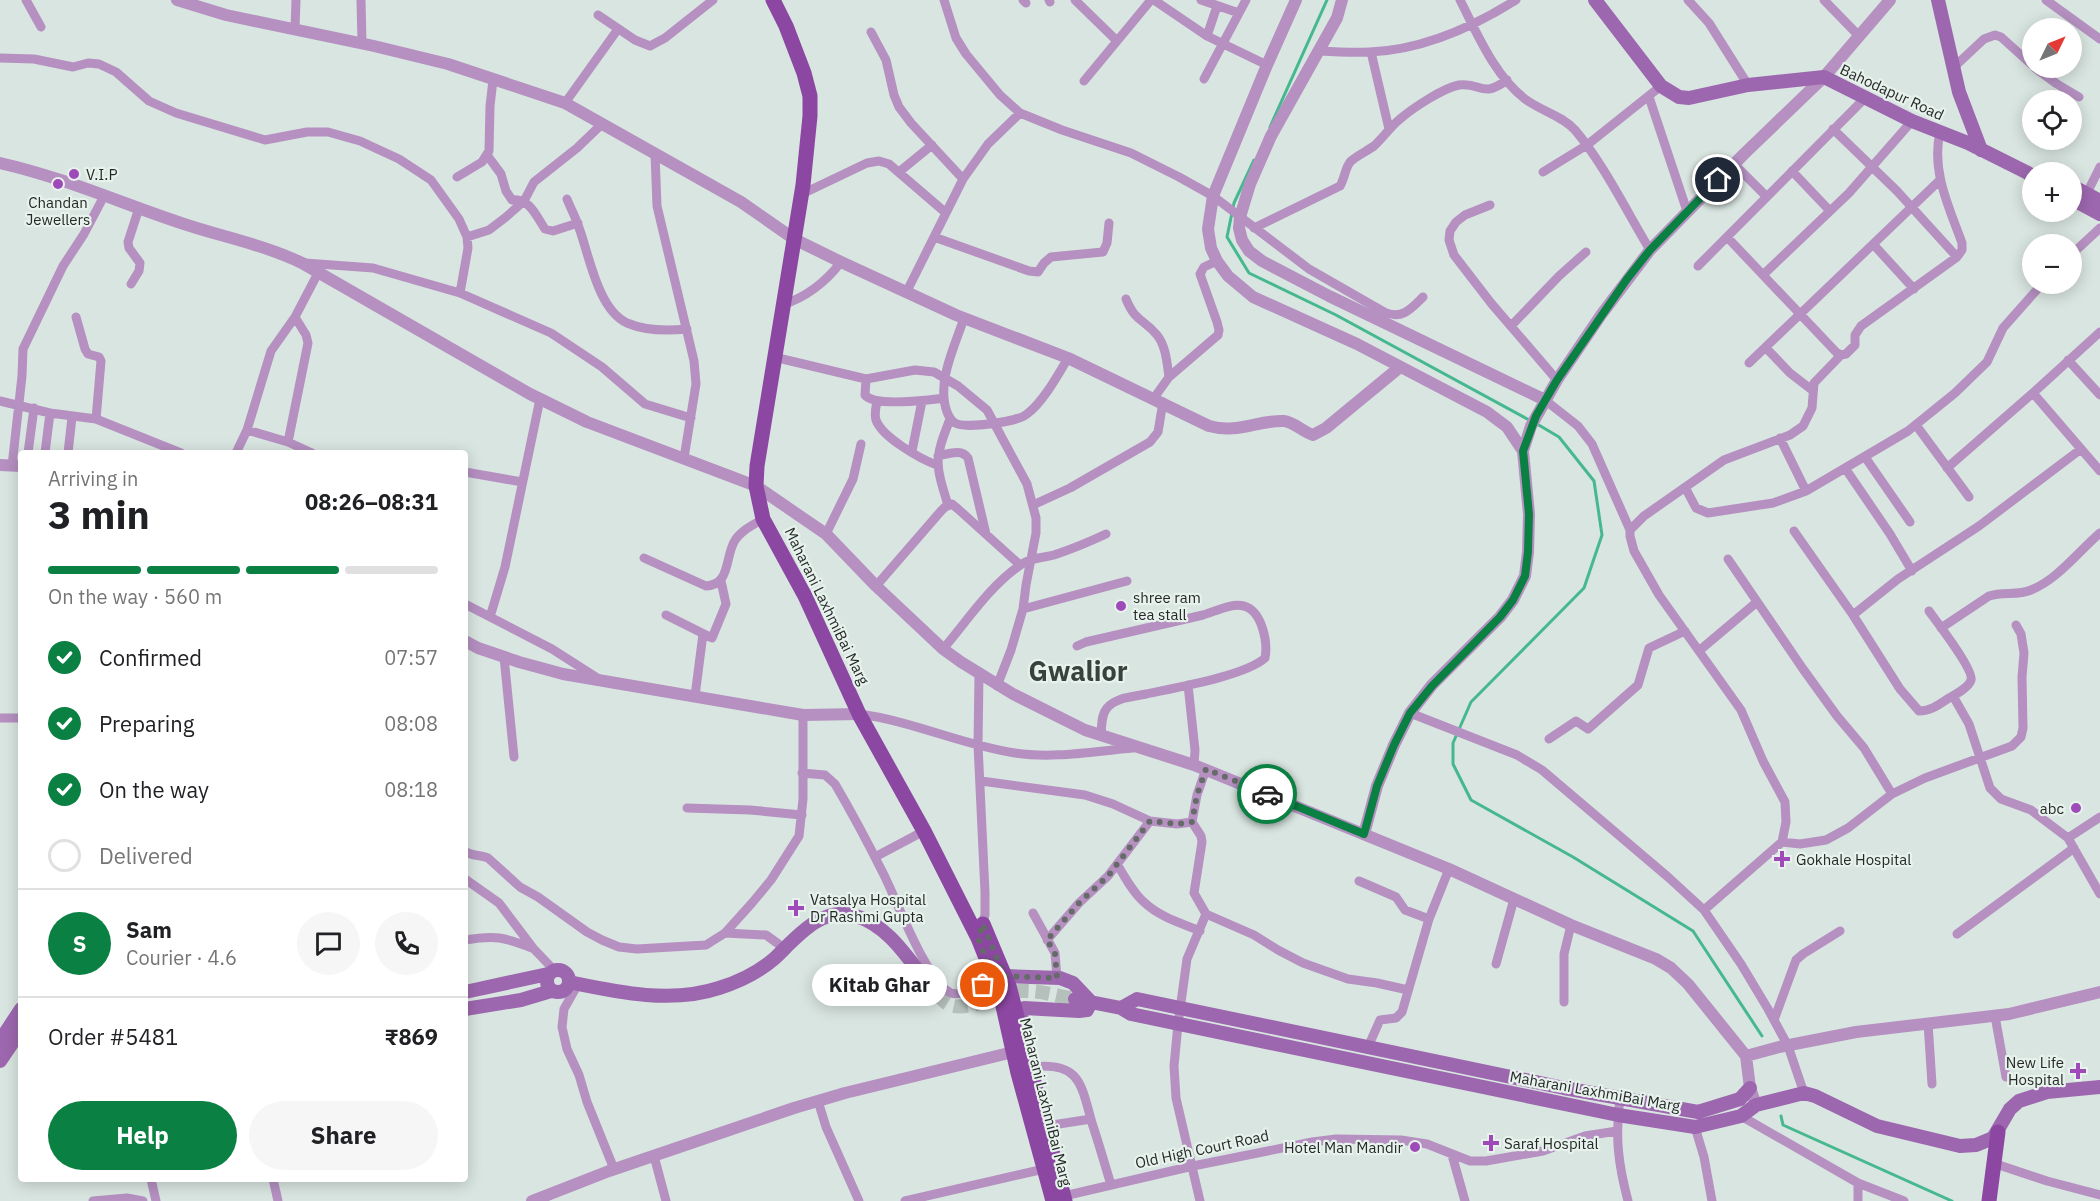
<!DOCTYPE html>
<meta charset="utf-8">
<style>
:root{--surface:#fff;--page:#f6f6f6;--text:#202124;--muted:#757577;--line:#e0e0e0;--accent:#0b8043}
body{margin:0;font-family:"IBM Plex Sans",sans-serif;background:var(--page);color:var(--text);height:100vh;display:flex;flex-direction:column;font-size:22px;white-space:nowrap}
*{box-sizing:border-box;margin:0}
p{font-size:20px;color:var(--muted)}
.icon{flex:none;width:33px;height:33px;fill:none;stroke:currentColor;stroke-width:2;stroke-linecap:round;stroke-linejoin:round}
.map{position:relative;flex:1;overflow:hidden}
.panel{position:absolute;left:18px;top:450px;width:450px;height:732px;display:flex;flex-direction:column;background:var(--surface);border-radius:6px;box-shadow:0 3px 15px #0003}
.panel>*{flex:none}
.needle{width:39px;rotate:47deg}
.controls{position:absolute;left:2022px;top:18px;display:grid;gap:12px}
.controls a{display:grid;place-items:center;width:60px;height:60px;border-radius:50%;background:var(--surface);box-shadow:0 3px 15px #0003;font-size:30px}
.pin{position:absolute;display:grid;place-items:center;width:51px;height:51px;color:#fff;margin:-26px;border:3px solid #fff;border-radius:50%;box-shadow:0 2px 6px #0007}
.courier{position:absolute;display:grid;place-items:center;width:60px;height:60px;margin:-30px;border:4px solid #0b8043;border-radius:50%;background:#fff;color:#222;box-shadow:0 2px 8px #0007}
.bubble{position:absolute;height:42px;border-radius:21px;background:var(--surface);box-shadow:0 3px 15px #0003;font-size:20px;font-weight:700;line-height:42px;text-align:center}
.head em{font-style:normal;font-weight:700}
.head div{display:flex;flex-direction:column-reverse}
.head{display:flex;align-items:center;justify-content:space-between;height:102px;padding:0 30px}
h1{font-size:39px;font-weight:700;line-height:45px}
.bar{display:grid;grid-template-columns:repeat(4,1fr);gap:9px 6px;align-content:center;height:72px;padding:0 30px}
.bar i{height:8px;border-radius:4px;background:var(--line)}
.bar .current{background:var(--accent)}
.bar p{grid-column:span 4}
.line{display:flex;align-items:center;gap:15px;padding:0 30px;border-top:2px solid var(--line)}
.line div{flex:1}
.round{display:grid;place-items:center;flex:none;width:63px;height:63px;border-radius:32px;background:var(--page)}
ol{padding:0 30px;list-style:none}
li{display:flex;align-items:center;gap:18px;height:66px}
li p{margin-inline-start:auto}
li .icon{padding:6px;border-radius:50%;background:var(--accent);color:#fff;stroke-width:4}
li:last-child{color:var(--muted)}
li i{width:33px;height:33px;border:3px solid var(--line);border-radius:50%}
.primary-button{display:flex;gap:12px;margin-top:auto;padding:12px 30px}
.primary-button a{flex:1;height:69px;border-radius:36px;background:var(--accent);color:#fff;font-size:24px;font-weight:700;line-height:69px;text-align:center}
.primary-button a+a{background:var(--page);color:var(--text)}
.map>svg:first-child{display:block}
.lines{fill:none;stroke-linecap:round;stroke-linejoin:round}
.stream{stroke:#46b88f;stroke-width:3}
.secondary-tunnel{stroke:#b5bfbb;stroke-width:14;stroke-dasharray:14 7;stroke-linecap:butt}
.minor{stroke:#b590c1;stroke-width:9}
.tertiary{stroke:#b590c1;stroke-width:12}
.secondary{stroke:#9d67af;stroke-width:14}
.primary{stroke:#8b47a1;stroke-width:15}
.done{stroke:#646b68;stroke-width:6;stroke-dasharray:0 10.8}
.route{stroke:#0b8043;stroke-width:8}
.poi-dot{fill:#9e4ab8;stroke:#e7f2ed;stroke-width:2}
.labels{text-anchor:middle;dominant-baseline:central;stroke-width:4.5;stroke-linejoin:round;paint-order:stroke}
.street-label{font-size:15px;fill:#252927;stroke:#e7f2ed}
.poi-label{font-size:15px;fill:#252927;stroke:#e7f2ed;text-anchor:start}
.town-label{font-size:27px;font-weight:bold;fill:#38423d;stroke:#e7f2ed}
</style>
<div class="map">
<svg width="2100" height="1201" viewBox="0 0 2100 1201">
<rect width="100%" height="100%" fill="#d9e5e0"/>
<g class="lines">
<path class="stream" d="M 1270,127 L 1327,0
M 1254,160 L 1234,203 L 1227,237 L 1249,273 L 1336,315 L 1531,421
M 1537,424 L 1559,437 L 1594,481 L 1602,535 L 1584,588 L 1471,702 L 1453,743 L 1453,764 L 1471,800 L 1573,857 L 1693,931 L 1762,1036
M 1781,1116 L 1783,1125 L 1952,1201"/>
<path class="secondary-tunnel" d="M 937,994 C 940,997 944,1002 948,1004 C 967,1014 1000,992 1020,991 C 1039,990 1057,996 1075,999"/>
<path class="minor" d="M 26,0 L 41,27
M 361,0 L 362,43
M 944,0 L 956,38 L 966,54 L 1000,95 L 1020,113 L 1062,130 L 1131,153 L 1179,177 L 1213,196 L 1309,269 L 1384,312 C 1402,320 1411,309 1423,297
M 1023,0 L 1026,3
M 1049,0 L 1050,2
M 1075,0 L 1116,40
M 1154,0 L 1207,36 L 1267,65
M 1201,0 L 1239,13
M 1460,0 C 1477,33 1494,75 1525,99 C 1541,111 1561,115 1575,130 C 1603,163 1627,212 1650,250
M 1688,0 L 1709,23 L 1748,85
M 1824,0 L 1860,37
M 2046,0 L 2100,39
M 598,15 L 635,40 L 650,46 L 665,38 L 713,0
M 295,29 L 296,0
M 871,32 L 886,60 L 894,95 L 899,107 L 911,123 L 963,179
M 1207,36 L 1217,6
M 1319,51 C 1336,52 1353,53 1370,52 C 1421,50 1473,27 1516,0
M 1371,52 L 1389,129
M 0,58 L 34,59 L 73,67 L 88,63 L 99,64 L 116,72 L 149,101 L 176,113 L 265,140 L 307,132 L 328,132 L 360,141 L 399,159 L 431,180 L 459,219 L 467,237 L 468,248 L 460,293
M 1953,68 L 1984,39 L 1995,35 L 2001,37 L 2032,65
M 2035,68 L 2057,84 L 2079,97
M 1204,79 L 1246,0
M 1084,81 L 1151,0
M 1649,97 L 1687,211
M 565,103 L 618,29
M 1833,129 L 1897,191 L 1957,257
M 655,154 L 657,206 L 694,361 L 696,384 L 684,458
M 487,155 L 501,174 L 506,191 L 512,200 C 530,198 536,216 545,229 L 553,231 L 578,223
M 1734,164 L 1766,196
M 1792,171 L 1830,211
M 899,172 L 932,145
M 1543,172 L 1587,145 L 1661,86
M 457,177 L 482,162 L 489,151 L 490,106 L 493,80
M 2087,193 L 2100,167
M 802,194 L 867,163 L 879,161 L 889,164 L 946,213
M 567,199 C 570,207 575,216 578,225 C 589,253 597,309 627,323 C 646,331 668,331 687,329
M 1490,205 L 1465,215 L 1456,222 L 1450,231 L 1449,240 L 1454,255 L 1491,303 L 1557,380
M 1254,228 L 1340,186 C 1345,178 1345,167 1351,161 C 1358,155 1367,151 1374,146 C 1383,138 1390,127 1400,119 C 1413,108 1443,88 1459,85 C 1482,82 1481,99 1507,80
M 467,237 L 489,230 L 506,217 L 524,201 L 534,182 L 577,148 L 602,124
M 934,237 L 1029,271 L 1038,272 L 1044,263 L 1051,257 L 1103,252 L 1107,243 L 1109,223
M 1727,237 L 1836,352 L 1841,355 L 1846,354 L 1855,345 L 1855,335 L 1861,326 L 1957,257 L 1962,250 L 1962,243 C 1949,207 1931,171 1940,132
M 1873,244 L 1914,289
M 2072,254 L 2100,228
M 305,263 L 373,268 L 460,293 L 551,333 L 602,367 L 645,404 L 691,418
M 1698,266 L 1865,98
M 1764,274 L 1849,193 L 1912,121
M 131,284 L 139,271 L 140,263 L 129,248 L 128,242 L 139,208
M 907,291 L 963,179 L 988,144 L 1020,113
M 1126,299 C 1136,323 1143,318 1157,335 C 1166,346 1167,363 1169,377
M 782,305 C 807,297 825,283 841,262
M 76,317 L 85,349 L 88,354 L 99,357 L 101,361 L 96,419
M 964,318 C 955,346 936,382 947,412 C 949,417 951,421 955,423 C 965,429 1018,422 1027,414 C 1043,402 1058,375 1068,358
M 1511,326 L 1559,276 L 1586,252
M 1766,348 L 1790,373 L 1812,390
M 774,357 L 866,379 L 915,370 L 934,372 L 958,386 L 987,410 L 1027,484 L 1036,518 L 1036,533 L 1026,585 L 1023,609 L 1011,650 L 997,686
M 2068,360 L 2100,395
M 1749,363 L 1940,180
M 866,379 L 865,395 C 875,407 928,400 944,398
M 2033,393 L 2100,471
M 1154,398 L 1169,377 L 1218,335 L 1219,330 L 1217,322 L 1200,274 L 1204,267 L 1217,261
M 1545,400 L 1578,426 L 1592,444 L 1630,530
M 0,401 L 50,413 L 96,419 L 181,453
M 877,401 C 876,407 874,414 876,420 C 882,437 920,459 937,465
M 1916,425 L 1969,497
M 247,430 L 288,442 L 312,453
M 1780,438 L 1806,491
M 288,442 L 308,343 L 306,335 L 295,317
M 912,451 L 922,401
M 28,453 L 34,408
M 45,453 L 50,413
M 68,453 L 72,417
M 236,453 L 247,430 L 271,351 L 295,317 L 318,273
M 938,456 C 948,454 962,448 968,458 L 986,534
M 1865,457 L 1910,522
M 12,466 L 22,376 L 23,349 L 63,266 L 84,234 L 104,196
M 1845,468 L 1890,534 L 1912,571
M 1947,468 L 2033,393 L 2100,332
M 465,472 L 522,482
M 1686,489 L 1696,508 L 1708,513 L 1773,503 L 1806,491 L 1908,431 L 1955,393 L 1987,362 L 2003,328 L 2042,284
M 948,505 C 935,463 934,460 950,419
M 1033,505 L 1070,488 L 1150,442 L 1158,432 L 1163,402
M 1794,531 L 1853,615 L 1900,689 L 1919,711 C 1931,711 1940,704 1949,698 C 1955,695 1969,687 1971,680 C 1974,670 1937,622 1929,611
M 826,534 L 853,479 L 861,444
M 644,558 L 706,586 C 730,585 725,559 734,542 C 740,531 753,525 763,519
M 1728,559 L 1803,669 L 1837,716 L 1864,748 L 1892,794
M 876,586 L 941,511 L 945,507 L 952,504 L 958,509 L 1020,565
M 465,604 L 552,649 L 599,679
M 1023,609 L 1127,581
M 666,615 L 712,638 L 726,604 L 721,581
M 1853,615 L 1898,579 L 1979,526 L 2081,449
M 490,617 L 505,567 L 540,399
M 1941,628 L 1989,596 C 2003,591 2017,596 2031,590 C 2057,580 2079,551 2100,533
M 1077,646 L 1086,642 C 1125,633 1164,624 1203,615 C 1216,611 1231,603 1244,606 C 1262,611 1268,642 1265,658 C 1245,676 1174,688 1146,694 C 1133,697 1116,697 1107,708 C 1101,715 1102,725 1101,734
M 943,649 C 967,621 989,587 1019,566 C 1029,558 1042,558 1054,555 C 1072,549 1089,542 1106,534
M 1700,650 L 1757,602
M 504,657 L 514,757
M 979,674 L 978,745 L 985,892 L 985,915 L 981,927
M 1188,685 L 1195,750 L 1194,765
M 695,696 L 703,634
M 1953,696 L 1969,724 L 1990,788 L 2001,799 L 2031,810 L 2068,838 L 2100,894
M 1410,713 L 1517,755 L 1542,770 L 1668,877 L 1704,910 L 1741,964 L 1768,1009 L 1788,1046 L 1804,1093
M 859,714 C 913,721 962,745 1015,753 C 1053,759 1095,751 1133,748
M 0,718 L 21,718
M 1549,739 L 1576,721 L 1588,729 L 1638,685 L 1649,648 L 1685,631
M 802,773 L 825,775 L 835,784 C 852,813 868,843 883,873 C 896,898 927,983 951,993 C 962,997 984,984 994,980
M 981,781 L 1085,795 L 1113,804 L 1150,821 L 1177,824 L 1192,822
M 687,808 L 750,810 L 802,815
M 2068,838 L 2100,817
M 1782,842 L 1786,822 L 1785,802 L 1763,761 L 1741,710 L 1659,595 L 1634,551 L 1630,536 L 1630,530 L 1644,516 L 1724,460 L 1790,435 L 1803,426 L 1812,408 L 1814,383 L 1841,355
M 465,851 C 472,857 480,854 488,858 L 520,887 L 538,897 L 587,932 L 602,940 L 619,947 L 637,949 L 706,945 L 725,933 L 752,903 L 771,880 L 799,836 L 803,799 L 803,715
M 875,857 L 924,831
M 1117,864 C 1125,877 1133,893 1145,903 C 1160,917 1181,923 1200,931
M 465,879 L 499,903 L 533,948 L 554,970
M 1359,881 L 1396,897 L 1405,910 L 1429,919
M 1704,910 L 1782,842 L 1800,844 L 1826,840 L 1848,828 L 1892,794 L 1925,778 L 2012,746 L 2021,737 L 2023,728 L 2022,677 L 2024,653 L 2021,634 L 2016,625
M 1033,913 L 1055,953 L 1057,978
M 1206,914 L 1254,935 L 1278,950 L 1303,963 L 1348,979 L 1377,983 L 1408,990
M 725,933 L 766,935 L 784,948
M 1957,934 L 2074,848
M 465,940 C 495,935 504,937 532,948
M 1047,940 L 1079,903 L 1108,876 L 1150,821
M 1496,964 L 1514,899
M 578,984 L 564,1009 L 562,1027 L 567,1049 L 579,1075 L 587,1102 L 614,1169
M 1564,1002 L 1564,954 L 1571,925
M 1995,1016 L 2006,1077
M 1774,1020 L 1796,960 L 1803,954 L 1840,931
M 1928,1023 L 1932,1084
M 1368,1047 L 1380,1020 L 1396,1018 L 1402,1012 L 1429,919 L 1449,869
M 1031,1067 C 1080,1061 1081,1084 1092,1123 C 1099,1144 1105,1165 1111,1185
M 1620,1098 C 1615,1137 1618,1163 1628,1201
M 818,1101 L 826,1127 L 859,1201
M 1741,1116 L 1858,1183 L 1904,1201
M 1046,1126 L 1091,1119
M 1695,1127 L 1704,1157 L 1712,1201
M 1452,1155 L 1465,1201
M 654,1156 L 666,1201
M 1993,1163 L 2047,1181 L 2100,1195
M 151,1179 L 156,1201
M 273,1179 L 278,1201
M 1064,1196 L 1193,1166 L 1312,1142 L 1336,1139 L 1401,1140 L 1427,1144 L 1470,1161 L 1486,1161 L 1543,1151 L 1585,1136 L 1617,1131
M 93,1201 L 127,1198 L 143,1201
M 905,1201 L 1044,1169
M 1200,1201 L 1176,1098 L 1174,1066 L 1178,1024 L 1187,959 L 1206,914 L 1194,893 L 1202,842 L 1201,836 L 1192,822 L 1197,795 L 1206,769
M 1858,1201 L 1858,1183"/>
<path class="tertiary" d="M 177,0 L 226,15 L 374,46 L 448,64 L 565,103 L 741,202 L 794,239 L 841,262 L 956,315 L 1068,358 L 1209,426 C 1238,434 1257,420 1284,421 C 1294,422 1303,432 1313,435 L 1326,428 L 1400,367
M 1296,0 L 1267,65 L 1213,196 L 1208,229 L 1211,248 L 1217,261 L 1228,276 L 1253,297 L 1357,344 L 1487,412 L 1507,427 L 1523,451
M 1342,0 L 1337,18 L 1271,136 L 1250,184 L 1240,217 L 1239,228 L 1242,240 L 1249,251 L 1262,261 L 1329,296 L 1545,400
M 0,163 C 63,177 123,204 184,224 C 223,237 265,245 302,263 L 530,394 L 587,422 L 756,486 L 826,534 L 876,586 L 943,649 L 961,662 L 1013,694 L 1085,730 L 1194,765 L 1449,869 L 1571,925 L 1656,959 L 1671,968 L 1688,984 L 1746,1056 L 1750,1088 L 1756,1105
M 0,465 L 21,466
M 465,641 L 478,648 L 519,662 L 563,674 L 803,715 L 859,714
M 1364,834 L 1377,786 L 1394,745 L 1410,713 L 1432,685 L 1500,617 L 1513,600 L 1525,576 L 1528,552 L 1529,514 L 1523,451 L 1531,426 L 1557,380 L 1601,315 L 1650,250 L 1744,154 L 1824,77 L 1890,0
M 1746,1056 L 1779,1047 L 1856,1032 L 2009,1014 L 2100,992
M 532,1201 L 609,1171 L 794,1108 L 845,1093 L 1013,1052"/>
<path class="secondary" d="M 1595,0 L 1661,86 L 1679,97 L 1689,98 L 1748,85 L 1824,77 L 1912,121 L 1968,143 L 2028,173 L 2032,178
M 1938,0 L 1959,92 L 1981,150
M 2072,186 L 2100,201
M 2072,199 L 2100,214
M547 981a11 11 0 1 1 22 0a11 11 0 1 1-22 0Z
M 1004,976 L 1060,978 L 1073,983 L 1091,1002
M 569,982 C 617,992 671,1004 719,988 C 738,982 759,972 775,958 C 796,938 822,905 856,916 C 893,927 913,968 937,994
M 465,992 L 548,974
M 1075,999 L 1121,1008 L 1131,1014 L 1618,1115 L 1695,1127 L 1741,1116 L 1756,1105 L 1804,1093 L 1815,1096 L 1877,1126 L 1960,1146 L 1976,1145 L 1993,1138 L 2010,1109 L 2019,1101 L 2047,1092 L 2100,1087
M 1121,1008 L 1137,999 L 1564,1088 L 1698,1112 L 1740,1099 L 1750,1088
M 465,1009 L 521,1000 L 551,991
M 1024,1025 L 1020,1013 L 1024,1008 L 1079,1011 L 1087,1010 L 1091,1002
M 0,1041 L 21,1009
M 0,1061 L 21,1030"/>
<path class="primary" d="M 773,0 L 786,26 L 804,73 L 810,96 L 810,116 L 803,185 L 757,466 L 756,486 L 763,519 L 805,596 L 859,714 L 924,831 L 978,938 L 1000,993 L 1018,1073 L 1053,1201
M 983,924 L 1009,986 L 1065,1201
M 1989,1201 L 1998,1132"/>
</g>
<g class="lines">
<path class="done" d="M 983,985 L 994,980 L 978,938 L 983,924 L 1004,976 L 1057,978 L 1055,953 L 1047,940 L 1079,903 L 1108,876 L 1150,821 L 1177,824 L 1192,822 L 1197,795 L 1206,769 L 1267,794"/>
<path class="route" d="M 1267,794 L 1364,834 L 1377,786 L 1394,745 L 1410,713 L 1432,686 L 1500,617 L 1513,600 L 1525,576 L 1528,552 L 1529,514 L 1523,451 L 1536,416 L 1557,380 L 1627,279 L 1650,250 L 1718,180"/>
</g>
<g class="poi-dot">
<circle cx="74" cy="174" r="6"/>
<circle cx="58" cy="184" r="6"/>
<circle cx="1121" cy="606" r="6"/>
<circle cx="2076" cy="808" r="6"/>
<path d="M1779 850h6v6h6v6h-6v6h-6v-6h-6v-6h6z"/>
<path d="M793 899h6v6h6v6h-6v6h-6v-6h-6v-6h6z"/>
<path d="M2075 1062h6v6h6v6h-6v6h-6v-6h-6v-6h6z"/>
<path d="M1488 1134h6v6h6v6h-6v6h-6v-6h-6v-6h6z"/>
<circle cx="1415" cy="1147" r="6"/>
</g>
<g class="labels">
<g class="street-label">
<text transform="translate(1892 92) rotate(25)">Bahodapur Road</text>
<text transform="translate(827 606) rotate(64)">Maharani LaxhmiBai Marg</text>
<text transform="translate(1595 1091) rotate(10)">Maharani LaxhmiBai Marg</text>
<text transform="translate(1046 1102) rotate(76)">Maharani LaxhmiBai Marg</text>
<text transform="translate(1202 1149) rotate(-12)">Old High Court Road</text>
</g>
<g class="poi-label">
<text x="86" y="174">V.I.P</text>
<text x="58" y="202" text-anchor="middle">Chandan<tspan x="58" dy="17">Jewellers</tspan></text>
<text x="1133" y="597">shree ram<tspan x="1133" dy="17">tea stall</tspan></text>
<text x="2064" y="808" text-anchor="end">abc</text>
<text x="1796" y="859">Gokhale Hospital</text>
<text x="810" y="899">Vatsalya Hospital<tspan x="810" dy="17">Dr Rashmi Gupta</tspan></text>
<text x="2064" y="1062" text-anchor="end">New Life<tspan x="2064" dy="17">Hospital</tspan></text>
<text x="1504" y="1143">Saraf Hospital</text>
<text x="1403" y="1147" text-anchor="end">Hotel Man Mandir</text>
</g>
<g class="town-label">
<text x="1078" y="670">Gwalior</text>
</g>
</g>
</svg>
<div class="controls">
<a><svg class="needle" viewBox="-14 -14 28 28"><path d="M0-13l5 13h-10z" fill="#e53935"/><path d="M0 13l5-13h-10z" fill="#757577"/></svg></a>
<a><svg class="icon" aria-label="locate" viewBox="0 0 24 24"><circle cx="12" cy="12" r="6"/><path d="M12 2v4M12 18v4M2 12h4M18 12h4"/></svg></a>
<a>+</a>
<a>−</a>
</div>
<div class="pin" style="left:983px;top:985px;background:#ea580c"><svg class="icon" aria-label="bag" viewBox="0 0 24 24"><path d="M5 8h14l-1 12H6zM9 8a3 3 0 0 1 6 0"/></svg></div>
<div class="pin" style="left:1718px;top:180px;background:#1f2937"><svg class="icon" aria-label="home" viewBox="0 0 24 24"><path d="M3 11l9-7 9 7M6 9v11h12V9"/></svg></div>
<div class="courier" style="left:1267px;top:794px"><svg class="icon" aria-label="car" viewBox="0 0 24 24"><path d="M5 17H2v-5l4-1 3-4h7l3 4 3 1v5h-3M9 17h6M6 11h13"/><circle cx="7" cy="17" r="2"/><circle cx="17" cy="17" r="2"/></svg></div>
<div class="bubble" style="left:812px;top:964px;width:135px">Kitab Ghar</div>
<section class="panel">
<div class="head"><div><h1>3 min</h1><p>Arriving in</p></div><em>08:26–08:31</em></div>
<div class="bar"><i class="current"></i><i class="current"></i><i class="current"></i><i></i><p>On the way · 560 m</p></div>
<ol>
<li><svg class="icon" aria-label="check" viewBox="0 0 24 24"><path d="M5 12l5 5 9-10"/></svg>Confirmed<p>07:57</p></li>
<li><svg class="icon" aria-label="check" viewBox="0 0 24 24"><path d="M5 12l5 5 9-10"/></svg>Preparing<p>08:08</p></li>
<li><svg class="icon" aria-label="check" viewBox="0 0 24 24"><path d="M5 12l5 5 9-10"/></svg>On the way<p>08:18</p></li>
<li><i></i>Delivered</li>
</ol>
<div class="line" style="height:108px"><b class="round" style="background:var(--accent);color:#fff">S</b><div><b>Sam</b><p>Courier · 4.6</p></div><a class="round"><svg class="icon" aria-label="chat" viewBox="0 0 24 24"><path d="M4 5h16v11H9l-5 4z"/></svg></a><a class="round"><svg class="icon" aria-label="phone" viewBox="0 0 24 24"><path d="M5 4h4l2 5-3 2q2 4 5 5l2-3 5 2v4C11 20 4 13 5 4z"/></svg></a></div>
<div class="line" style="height:78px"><div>Order #5481</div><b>₹869</b></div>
<div class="primary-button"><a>Help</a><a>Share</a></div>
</section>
</div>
